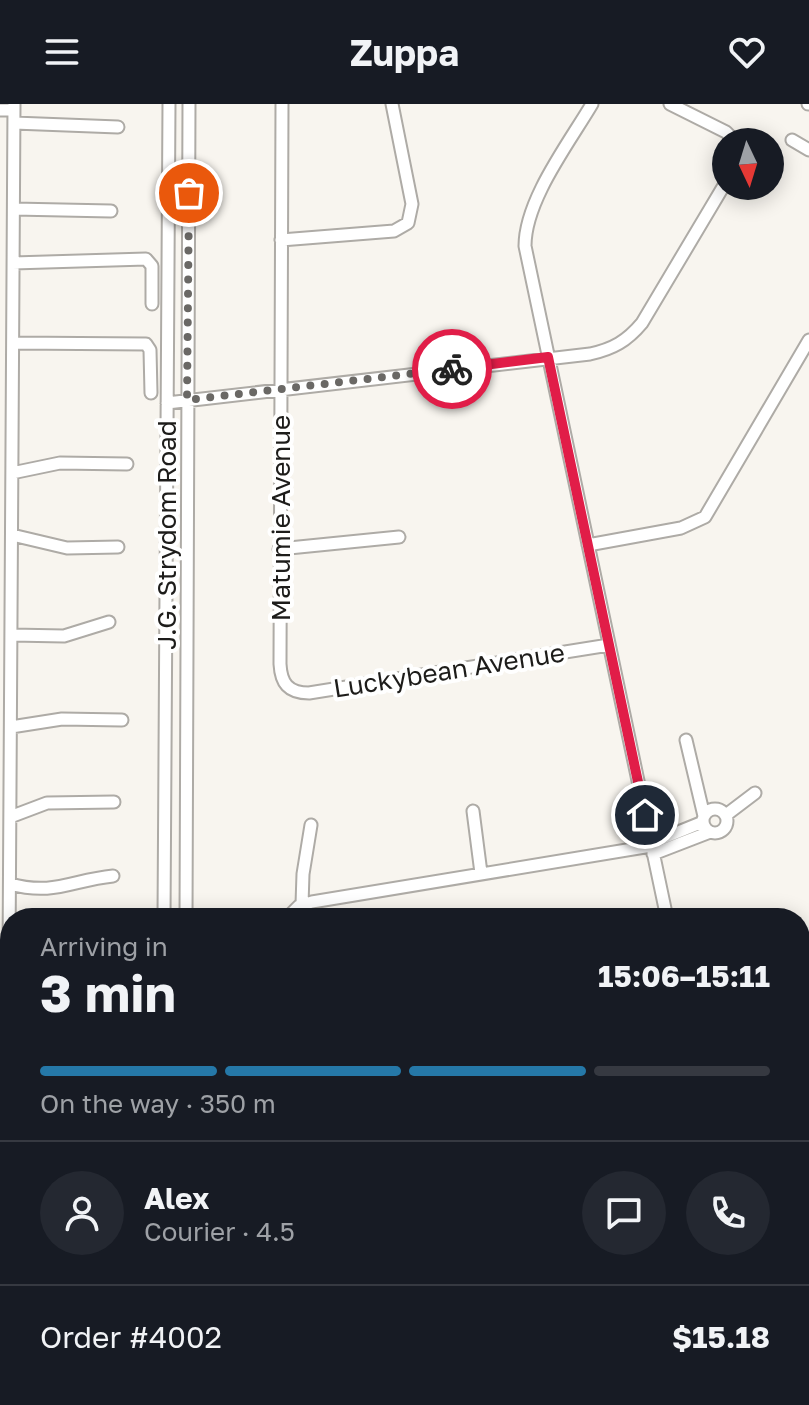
<!DOCTYPE html>
<meta charset="utf-8">
<style>
:root{--surface:#171b24;--page:#242831;--text:#f1f3f6;--muted:#9ea1a6;--line:#363941;--accent:#2578a8}
body{margin:0;font-family:"Golos Text",sans-serif;background:var(--page);color:var(--text);height:100vh;display:flex;flex-direction:column;font-size:30px;white-space:nowrap}
*{box-sizing:border-box;margin:0}
p{font-size:26px;color:var(--muted)}
.icon{flex:none;width:44px;height:44px;fill:none;stroke:currentColor;stroke-width:2;stroke-linecap:round;stroke-linejoin:round}
.map{position:relative;flex:1;overflow:hidden}
.drawer{position:absolute;left:0px;top:804px;width:810px;height:498px;display:flex;flex-direction:column;background:var(--surface);border-radius:32px 32px 0 0;box-shadow:0 4px 20px #0003}
.drawer>*{flex:none}
.needle{width:52px;rotate:176deg}
.tools{position:absolute;left:712px;top:24px;display:grid;gap:16px}
.tools a{display:grid;place-items:center;width:72px;height:72px;border-radius:50%;background:var(--surface);box-shadow:0 4px 20px #0003;font-size:40px}
.pin{position:absolute;display:grid;place-items:center;width:68px;height:68px;color:#fff;margin:-34px;border:4px solid #fff;border-radius:50%;box-shadow:0 2px 8px #0007}
.courier{position:absolute;display:grid;place-items:center;width:80px;height:80px;margin:-40px;border:6px solid #e11d48;border-radius:50%;background:#fff;color:#222;box-shadow:0 2px 10px #0007}
.head em{font-style:normal;font-weight:700}
.head div{display:flex;flex-direction:column-reverse}
.head{display:flex;align-items:center;justify-content:space-between;height:136px;padding:0 40px}
h1{font-size:52px;font-weight:700;line-height:60px}
.bar{display:grid;grid-template-columns:repeat(4,1fr);gap:12px 8px;align-content:center;height:96px;padding:0 40px}
.bar i{height:10px;border-radius:6px;background:var(--line)}
.bar .current{background:var(--accent)}
.bar p{grid-column:span 4}
.line{display:flex;align-items:center;gap:20px;padding:0 40px;border-top:2px solid var(--line)}
.line div{flex:1}
.round{display:grid;place-items:center;flex:none;width:84px;height:84px;border-radius:42px;background:var(--page)}
header{display:flex;justify-content:space-between;align-items:center;height:104px;padding:0 40px;background:var(--surface);font-size:36px;font-weight:700}
.map>svg:first-child{display:block}
.built{fill:#f0e9dd}
.green{fill:#f1d6a7}
.building{fill:#524f4b}
.lines{fill:none;stroke-linecap:round;stroke-linejoin:round}
.minor-casing{stroke:#aeaba6;stroke-width:15}
.minor{stroke:#fff;stroke-width:11}
.done{stroke:#6a6865;stroke-width:8;stroke-dasharray:0 14.4}
.route{stroke:#e11d48;stroke-width:10}
.labels{text-anchor:middle;dominant-baseline:central;stroke-width:8;stroke-linejoin:round;paint-order:stroke}
.street-label{font-size:26px;fill:#1d1c1a;stroke:#fff}
</style>
<header><svg class="icon" aria-label="menu" viewBox="0 0 24 24"><path d="M4 6h16M4 12h16M4 18h16"/></svg>Zuppa<svg class="icon" aria-label="heart" viewBox="0 0 24 24"><path d="M12 20l-8-8c-3-5 5-10 8-4 3-6 11-1 8 4z"/></svg></header>
<div class="map">
<svg width="809" height="1301" viewBox="0 0 809 1301">
<rect width="100%" height="100%" fill="#f8f5ef"/>
<path class="built" d="M 800,823 L 809,828 L 809,1025 L 800,1025 Z"/>
<path class="green" d="M 809,933 L 809,1017 L 800,1018 L 800,935 Z"/>
<path class="building" d="M 0,887 L 10,887 L 10,992 L 0,992 Z"/>
<g class="lines">
<g class="minor-casing">
<path id="minor" d="M 282,0 L 280,560 C 281,579 288,589 309,589 L 609,541
M 592,0 C 569,39 525,96 525,142 L 667,814
M 670,0 L 726,28 L 736,38
M 808,0 L 809,0
M 0,6 L 14,6
M 14,19 L 118,23
M 792,36 L 809,46
M 14,105 L 111,107
M 281,136 L 394,127 L 408,119 L 412,100 L 392,0
M 13,159 L 146,155 L 152,162 L 152,200
M 13,239 L 146,240 L 150,246 L 151,289
M 167,299 L 590,250 C 613,245 627,237 642,219 L 726,78
M 12,369 L 60,359 L 127,360
M 12,431 L 67,444 L 118,443
M 588,441 L 681,424 L 705,413 L 809,236
M 279,445 L 399,433
M 12,531 L 64,532 L 109,518
M 11,623 L 62,615 L 122,616
M 686,636 L 704,712
M703 717a12 12 0 1 1 24 0a12 12 0 1 1-24 0Z
M 473,707 L 481,769
M 726,711 L 755,689
M 10,713 L 47,699 L 114,698
M 651,739 L 703,718
M 653,750 L 710,728
M 10,780 C 54,792 72,776 113,772
M 302,800 L 303,770 L 311,721
M 164,814 L 169,0
M 186,814 L 189,0
M 287,814 L 299,802 L 312,798 L 651,742
M 800,848 L 809,845
M 9,853 L 14,0
M 800,892 L 809,893
M 800,1033 L 809,1032
M 8,1065 L 10,1065
M 0,1150 L 10,1150
M 800,1188 L 809,1188
M 740,1292 L 742,1301
M 113,1301 L 115,1292
M 132,1301 L 134,1292
M 342,1301 L 344,1292"/>
</g>
<use href="#minor" class="minor"/>
</g>
<g class="lines">
<path class="done" d="M 189,89 L 187,296 L 452,265"/>
<path class="route" d="M 452,265 L 548,253 L 645,711"/>
</g>
<g class="labels">
<g class="street-label">
<text transform="translate(280 414) rotate(-90)">Matumie Avenue</text>
<text transform="translate(166 431) rotate(-90)">J.G. Strydom Road</text>
<text transform="translate(449 566) rotate(-9)">Luckybean Avenue</text>
</g>
</g>
</svg>
<div class="tools">
<a><svg class="needle" viewBox="-14 -14 28 28"><path d="M0-13l5 13h-10z" fill="#e53935"/><path d="M0 13l5-13h-10z" fill="#9ea1a6"/></svg></a>
</div>
<div class="pin" style="left:189px;top:89px;background:#ea580c"><svg class="icon" aria-label="bag" viewBox="0 0 24 24"><path d="M5 8h14l-1 12H6zM9 8a3 3 0 0 1 6 0"/></svg></div>
<div class="pin" style="left:645px;top:711px;background:#1f2937"><svg class="icon" aria-label="home" viewBox="0 0 24 24"><path d="M3 11l9-7 9 7M6 9v11h12V9"/></svg></div>
<div class="courier" style="left:452px;top:265px"><svg class="icon" aria-label="bike" viewBox="0 0 24 24"><circle cx="6" cy="16" r="4"/><circle cx="18" cy="16" r="4"/><path d="M6 16l4-8h5l3 8M10 8l3 8H6M13 5h3"/></svg></div>
<section class="drawer">
<div class="head"><div><h1>3 min</h1><p>Arriving in</p></div><em>15:06–15:11</em></div>
<div class="bar"><i class="current"></i><i class="current"></i><i class="current"></i><i></i><p>On the way · 350 m</p></div>
<div class="line" style="height:144px"><a class="round"><svg class="icon" aria-label="person" viewBox="0 0 24 24"><circle cx="12" cy="8" r="4"/><path d="M4 21q1-7 8-7t8 7"/></svg></a><div><b>Alex</b><p>Courier · 4.5</p></div><a class="round"><svg class="icon" aria-label="chat" viewBox="0 0 24 24"><path d="M4 5h16v11H9l-5 4z"/></svg></a><a class="round"><svg class="icon" aria-label="phone" viewBox="0 0 24 24"><path d="M5 4h4l2 5-3 2q2 4 5 5l2-3 5 2v4C11 20 4 13 5 4z"/></svg></a></div>
<div class="line" style="height:104px"><div>Order #4002</div><b>$15.18</b></div>
</section>
</div>
